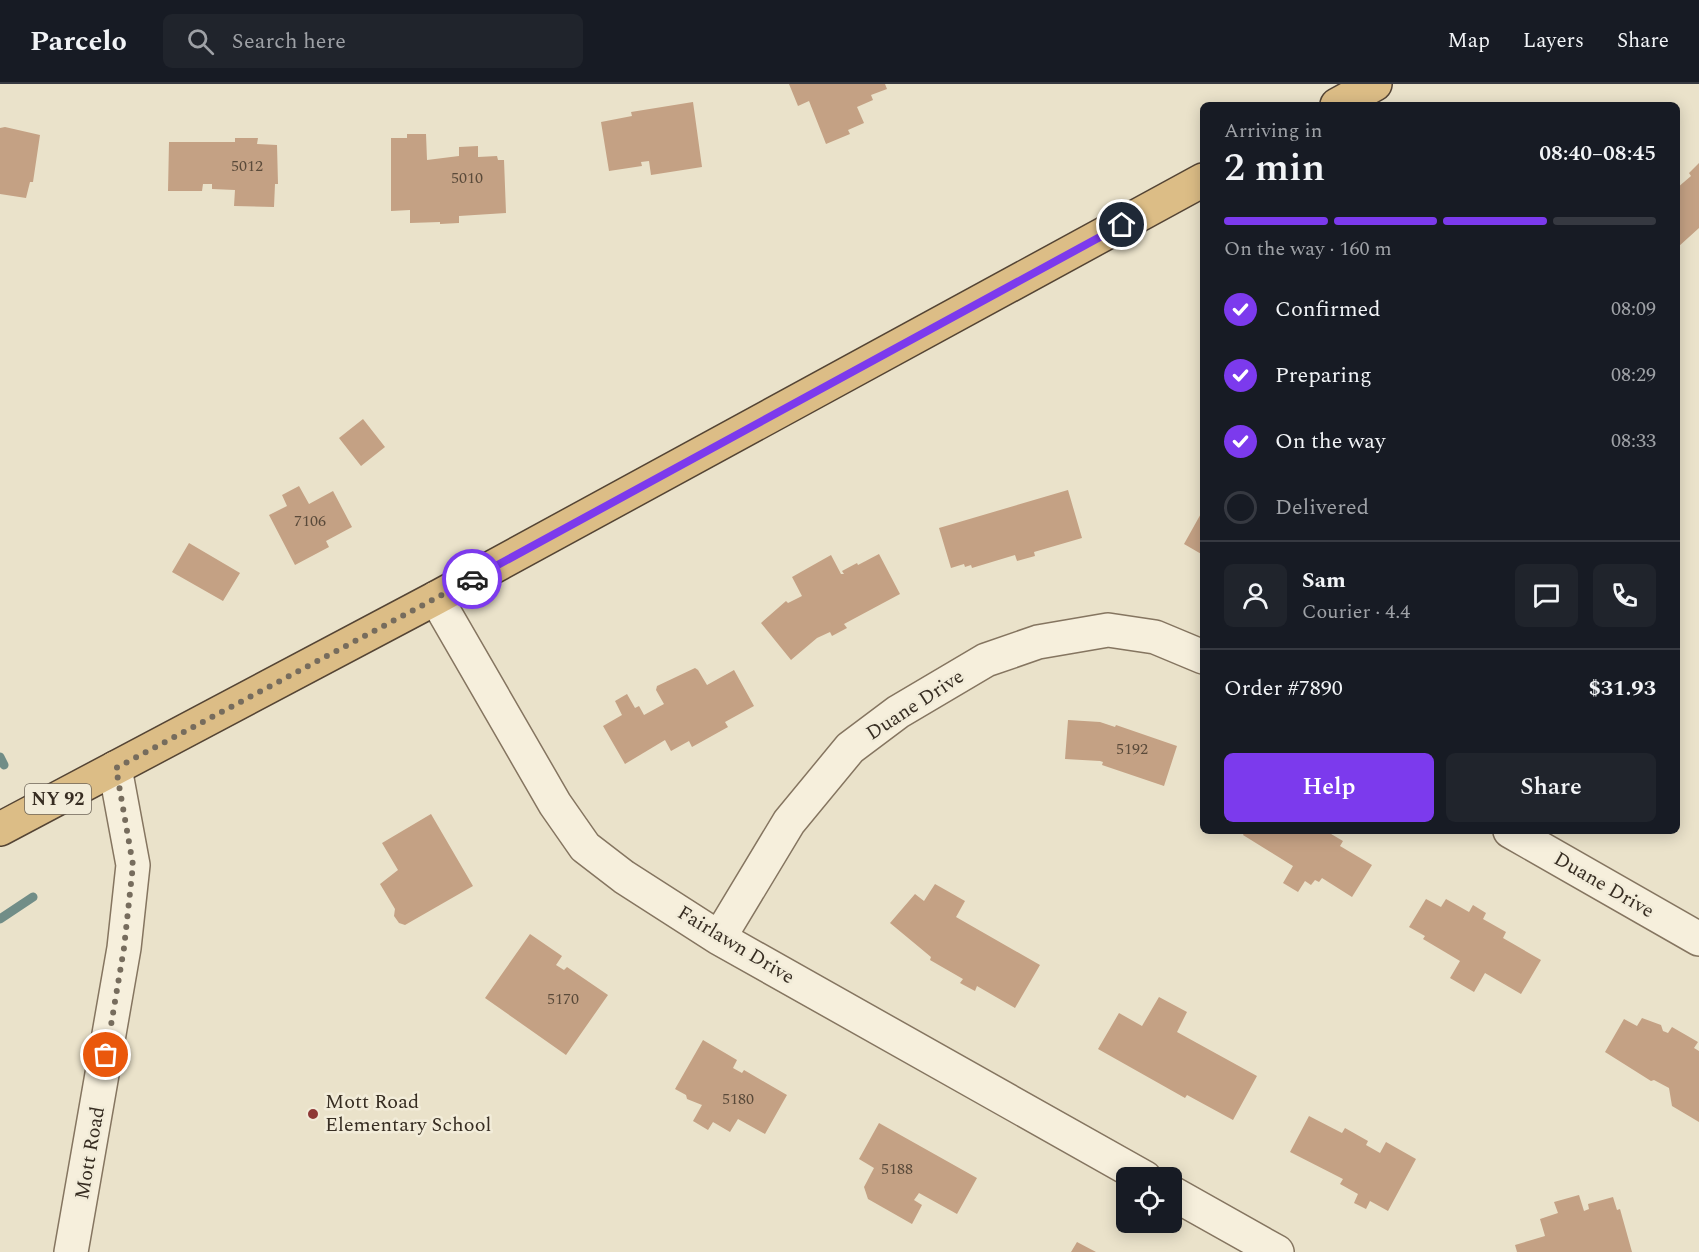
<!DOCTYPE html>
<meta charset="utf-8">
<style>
:root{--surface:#171b24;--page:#20242c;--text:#f1f3f6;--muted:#9ea1a6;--line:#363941;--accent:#7c3aed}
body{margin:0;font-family:Spectral,serif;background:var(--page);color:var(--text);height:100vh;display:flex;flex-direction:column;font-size:22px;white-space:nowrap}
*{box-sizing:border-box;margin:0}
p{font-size:20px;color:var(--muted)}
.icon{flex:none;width:33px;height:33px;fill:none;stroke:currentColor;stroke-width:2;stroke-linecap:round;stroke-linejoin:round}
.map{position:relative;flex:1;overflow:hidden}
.sheet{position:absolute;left:1200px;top:18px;width:480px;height:732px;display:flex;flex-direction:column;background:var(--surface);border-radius:9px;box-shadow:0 3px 15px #0003}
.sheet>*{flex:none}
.controls{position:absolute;left:1116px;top:1083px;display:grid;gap:12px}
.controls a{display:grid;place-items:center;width:66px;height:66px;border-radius:9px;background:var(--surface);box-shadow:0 3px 15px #0003;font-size:30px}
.pin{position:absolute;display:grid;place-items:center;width:51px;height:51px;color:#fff;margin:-26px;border:3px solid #fff;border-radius:50%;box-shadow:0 2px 6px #0007}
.courier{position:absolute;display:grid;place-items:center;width:60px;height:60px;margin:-30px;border:4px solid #7c3aed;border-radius:50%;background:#fff;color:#222;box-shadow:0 2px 8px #0007}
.head em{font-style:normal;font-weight:600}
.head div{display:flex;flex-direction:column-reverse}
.head{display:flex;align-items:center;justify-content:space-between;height:102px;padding:0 24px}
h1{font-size:39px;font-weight:600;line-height:45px}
.bar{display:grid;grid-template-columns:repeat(4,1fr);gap:9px 6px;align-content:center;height:72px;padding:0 24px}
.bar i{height:8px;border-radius:4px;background:var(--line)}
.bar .selected{background:var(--accent)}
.bar p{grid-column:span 4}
.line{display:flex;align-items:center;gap:15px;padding:0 24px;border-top:2px solid var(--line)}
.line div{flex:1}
.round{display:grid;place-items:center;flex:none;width:63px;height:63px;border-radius:9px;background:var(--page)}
ol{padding:0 24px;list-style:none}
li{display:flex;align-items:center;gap:18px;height:66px}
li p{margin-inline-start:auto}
li .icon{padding:6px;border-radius:50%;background:var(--accent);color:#fff;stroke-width:4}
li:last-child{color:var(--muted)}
li i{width:33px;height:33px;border:3px solid var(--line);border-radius:50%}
.button{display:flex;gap:12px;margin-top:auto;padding:12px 24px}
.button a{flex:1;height:69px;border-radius:9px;background:var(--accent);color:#fff;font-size:24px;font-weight:600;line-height:69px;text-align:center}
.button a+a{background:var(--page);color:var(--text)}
header{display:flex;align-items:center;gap:36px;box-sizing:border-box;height:84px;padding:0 30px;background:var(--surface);border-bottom:2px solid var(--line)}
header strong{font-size:28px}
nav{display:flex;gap:33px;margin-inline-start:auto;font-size:21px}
.search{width:420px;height:54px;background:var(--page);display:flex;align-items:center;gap:15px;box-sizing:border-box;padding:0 21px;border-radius:9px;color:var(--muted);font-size:22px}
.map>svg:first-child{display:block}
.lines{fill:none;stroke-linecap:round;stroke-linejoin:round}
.stream{stroke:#718d87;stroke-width:9}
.building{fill:#c4a184}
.minor-casing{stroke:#857560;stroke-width:36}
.trunk-casing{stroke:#544434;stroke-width:36}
.minor{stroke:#f6efdc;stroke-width:33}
.trunk{stroke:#dcbd86;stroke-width:33}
.done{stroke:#766c5d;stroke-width:6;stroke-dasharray:0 10.8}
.route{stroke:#7c3aed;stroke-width:8}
.poi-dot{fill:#8e3936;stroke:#f2ecd9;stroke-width:2}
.labels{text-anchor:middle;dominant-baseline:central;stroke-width:5;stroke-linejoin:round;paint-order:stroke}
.number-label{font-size:16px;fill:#5a4a3a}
.shield{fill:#f2ecd9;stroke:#6f6659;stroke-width:1.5}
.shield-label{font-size:18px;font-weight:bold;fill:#372d22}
.street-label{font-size:20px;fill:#372d22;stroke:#f2ecd9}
.poi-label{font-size:20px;fill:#372d22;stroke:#f2ecd9;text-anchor:start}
</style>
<header>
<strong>Parcelo</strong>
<div class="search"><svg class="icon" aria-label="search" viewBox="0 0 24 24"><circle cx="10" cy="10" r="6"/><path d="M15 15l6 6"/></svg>Search here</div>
<nav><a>Map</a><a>Layers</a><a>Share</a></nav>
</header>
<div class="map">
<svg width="1699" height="1168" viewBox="0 0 1699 1168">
<rect width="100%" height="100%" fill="#eae2ca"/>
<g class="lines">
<path class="stream" d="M 0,673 L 4,681
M 0,835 L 33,813"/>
</g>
<path class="building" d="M 789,0 L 885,0 L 887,5 L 871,11 L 873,16 L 857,23 L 864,39 L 848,46 L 850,50 L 826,60 L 809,17 L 798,22 Z
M 693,18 L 702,83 L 651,91 L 649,77 L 641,78 L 642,82 L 609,87 L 601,38 L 632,32 L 631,28 Z
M 5,43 L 40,51 L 33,98 L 30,98 L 26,114 L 0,110 L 0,44 Z
M 407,50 L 426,50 L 427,76 L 459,72 L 459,63 L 478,62 L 478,73 L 497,72 L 498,76 L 504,76 L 506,129 L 459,132 L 459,139 L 440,140 L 440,138 L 410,139 L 410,126 L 391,127 L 391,54 L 407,54 Z
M 235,54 L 258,54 L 257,60 L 277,61 L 278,100 L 275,100 L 274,123 L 234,122 L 235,106 L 212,105 L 212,100 L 203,100 L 202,107 L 168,107 L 169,58 L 235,58 Z
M 1699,79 L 1699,144 L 1678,163 L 1677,104 L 1691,92 L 1689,89 Z
M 363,335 L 385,363 L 361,382 L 339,354 Z
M 299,402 L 309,420 L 333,407 L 352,443 L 326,457 L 329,463 L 295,481 L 269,431 L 287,422 L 282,411 Z
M 1068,406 L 1082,454 L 1034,468 L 1035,472 L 1017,477 L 1015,471 L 972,484 L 971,481 L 965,483 L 964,480 L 951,484 L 939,444 Z
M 1203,426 L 1203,471 L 1184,460 Z
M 189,459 L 240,489 L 223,517 L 172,488 Z
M 879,470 L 900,510 L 844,540 L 847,544 L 832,552 L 830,548 L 817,554 L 791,576 L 761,539 L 786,517 L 788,519 L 802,512 L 792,493 L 831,471 L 841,490 L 844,490 L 842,487 L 857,479 L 858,481 Z
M 695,584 L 698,586 L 707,601 L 734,586 L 754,622 L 725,638 L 728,643 L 692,663 L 689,657 L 671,667 L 665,656 L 625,680 L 603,642 L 622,631 L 615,617 L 627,610 L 635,624 L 639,622 L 644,631 L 664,620 L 656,606 L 657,602 Z
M 1068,636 L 1100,638 L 1115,643 L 1116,641 L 1177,662 L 1164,702 L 1102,681 L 1103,678 L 1100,677 L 1065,675 Z
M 431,730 L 473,802 L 405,841 L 399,839 L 394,832 L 395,825 L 380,800 L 398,786 L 382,759 Z
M 1245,747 L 1326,747 L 1343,757 L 1340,762 L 1372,781 L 1352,813 L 1322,794 L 1319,798 L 1315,796 L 1311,801 L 1305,797 L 1298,808 L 1283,799 L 1293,782 L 1243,751 Z
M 935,800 L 965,817 L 956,833 L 1040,881 L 1015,924 L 977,902 L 975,907 L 960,899 L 963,895 L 930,876 L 931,873 L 890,839 L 915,810 L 924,817 Z
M 1426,815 L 1441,823 L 1446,815 L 1469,828 L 1473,821 L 1486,829 L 1483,835 L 1506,848 L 1503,854 L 1541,876 L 1521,910 L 1485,889 L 1474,908 L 1450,894 L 1460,877 L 1423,855 L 1425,852 L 1409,843 Z
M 530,850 L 562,872 L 556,881 L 564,886 L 567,883 L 608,911 L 566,971 L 485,914 Z
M 1159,913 L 1187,928 L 1177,948 L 1257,992 L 1233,1036 L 1187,1011 L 1185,1014 L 1098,965 L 1119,929 L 1142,942 Z
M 1642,934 L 1661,941 L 1663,947 L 1668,949 L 1672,943 L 1698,958 L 1694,964 L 1699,967 L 1699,1038 L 1672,1022 L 1669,1004 L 1654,996 L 1651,997 L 1605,968 L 1624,935 L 1637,942 Z
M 703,956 L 737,976 L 733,984 L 742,989 L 744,986 L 787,1011 L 765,1050 L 738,1035 L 730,1048 L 713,1038 L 708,1046 L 693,1037 L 702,1021 L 687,1015 L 686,1011 L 675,1005 Z
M 1309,1032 L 1342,1049 L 1345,1044 L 1368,1057 L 1366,1061 L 1380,1069 L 1386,1058 L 1416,1075 L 1388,1127 L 1370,1117 L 1366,1125 L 1354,1119 L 1358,1110 L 1340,1100 L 1343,1095 L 1290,1068 Z
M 879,1039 L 977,1094 L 957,1130 L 919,1109 L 914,1116 L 922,1121 L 912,1140 L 868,1115 L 864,1103 L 874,1084 L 859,1075 Z
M 1579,1111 L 1584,1127 L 1589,1125 L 1588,1120 L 1613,1113 L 1617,1126 L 1620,1125 L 1632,1168 L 1517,1168 L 1515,1161 L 1545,1152 L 1540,1135 L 1558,1129 L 1554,1118 Z
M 1077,1158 L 1096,1168 L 1071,1168 Z"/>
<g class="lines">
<g class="minor-casing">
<path id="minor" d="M 436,514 L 555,720 L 585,763 L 624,793 L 719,854 L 1145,1094
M 1510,747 L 1699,855
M 719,854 L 789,738 L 850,664 L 898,628 L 986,576 L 1038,558 L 1108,546 L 1155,553 L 1203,573
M 1172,1109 L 1277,1168
M 71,1168 L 124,864 L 133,781 L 115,684"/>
</g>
<g class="trunk-casing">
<path id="trunk" d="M 1337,21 L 1375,0
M 0,745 L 436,514 L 1203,96"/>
</g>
<use href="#minor" class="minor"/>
<use href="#trunk" class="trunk"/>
</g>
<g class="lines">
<path class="done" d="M 106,971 L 124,864 L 133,781 L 116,684 L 472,495"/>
<path class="route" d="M 472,495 L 1122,141"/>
</g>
<circle class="poi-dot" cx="313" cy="1030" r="6"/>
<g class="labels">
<g class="number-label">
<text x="247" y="82">5012</text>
<text x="467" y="94">5010</text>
<text x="310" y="437">7106</text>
<text x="1132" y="665">5192</text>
<text x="563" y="915">5170</text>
<text x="738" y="1015">5180</text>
<text x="897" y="1085">5188</text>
</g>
<rect class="shield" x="25" y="700" width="66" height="30" rx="4.5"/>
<g class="shield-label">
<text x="58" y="715">NY 92</text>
</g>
<g class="street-label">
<text transform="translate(915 621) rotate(-33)">Duane Drive</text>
<text transform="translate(1604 801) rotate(30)">Duane Drive</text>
<text transform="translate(736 861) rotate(31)">Fairlawn Drive</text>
<text transform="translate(90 1069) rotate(-80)">Mott Road</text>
</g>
<g class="poi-label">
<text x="325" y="1018">Mott Road<tspan x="325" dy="23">Elementary School</tspan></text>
</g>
</g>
</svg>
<div class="controls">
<a><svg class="icon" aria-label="locate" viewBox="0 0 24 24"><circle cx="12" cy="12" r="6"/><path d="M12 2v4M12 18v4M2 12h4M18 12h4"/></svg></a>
</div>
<div class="pin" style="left:106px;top:971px;background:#ea580c"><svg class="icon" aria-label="bag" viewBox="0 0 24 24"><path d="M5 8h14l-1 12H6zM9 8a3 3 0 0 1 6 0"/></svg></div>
<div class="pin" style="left:1122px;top:141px;background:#1f2937"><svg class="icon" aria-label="home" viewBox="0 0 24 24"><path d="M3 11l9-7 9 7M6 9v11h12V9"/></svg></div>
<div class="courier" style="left:472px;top:495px"><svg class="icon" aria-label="car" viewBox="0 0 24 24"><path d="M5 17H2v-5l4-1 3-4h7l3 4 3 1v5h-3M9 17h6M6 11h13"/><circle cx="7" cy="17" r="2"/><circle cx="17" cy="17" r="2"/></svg></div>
<section class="sheet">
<div class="head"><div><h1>2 min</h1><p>Arriving in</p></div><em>08:40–08:45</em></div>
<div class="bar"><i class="selected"></i><i class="selected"></i><i class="selected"></i><i></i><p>On the way · 160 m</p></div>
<ol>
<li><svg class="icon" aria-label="check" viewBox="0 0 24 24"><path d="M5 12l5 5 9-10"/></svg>Confirmed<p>08:09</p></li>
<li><svg class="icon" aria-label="check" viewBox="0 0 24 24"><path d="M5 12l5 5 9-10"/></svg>Preparing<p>08:29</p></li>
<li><svg class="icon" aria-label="check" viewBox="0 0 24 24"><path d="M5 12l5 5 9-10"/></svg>On the way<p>08:33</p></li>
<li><i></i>Delivered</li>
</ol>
<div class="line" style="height:108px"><a class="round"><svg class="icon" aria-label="person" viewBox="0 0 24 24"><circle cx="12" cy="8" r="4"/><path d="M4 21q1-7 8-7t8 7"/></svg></a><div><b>Sam</b><p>Courier · 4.4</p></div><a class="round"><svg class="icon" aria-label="chat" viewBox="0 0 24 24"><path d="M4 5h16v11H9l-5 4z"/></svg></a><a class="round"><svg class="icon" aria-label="phone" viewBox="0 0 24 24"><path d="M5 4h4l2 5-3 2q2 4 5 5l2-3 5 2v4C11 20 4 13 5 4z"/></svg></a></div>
<div class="line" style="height:78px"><div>Order #7890</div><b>$31.93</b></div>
<div class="button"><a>Help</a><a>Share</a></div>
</section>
</div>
